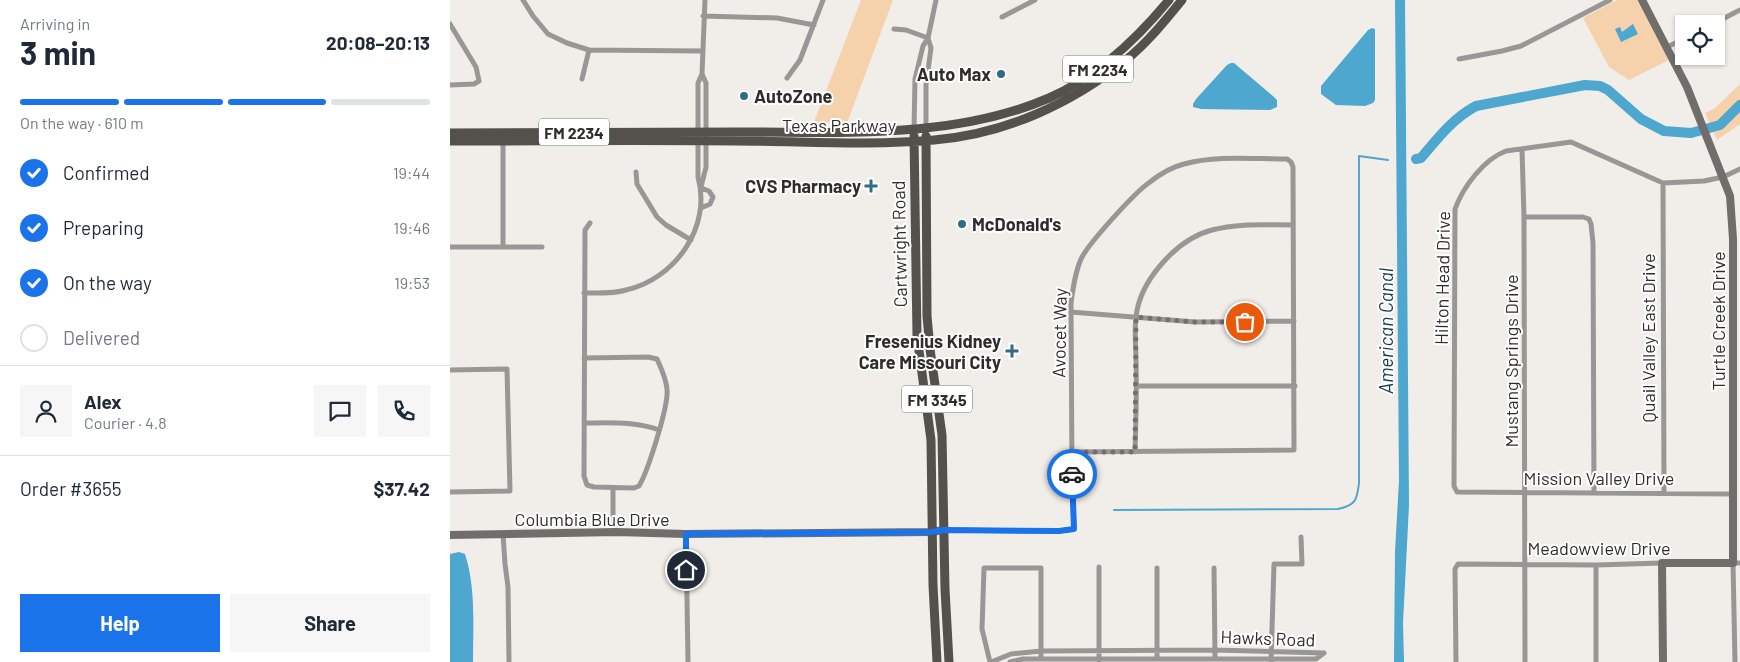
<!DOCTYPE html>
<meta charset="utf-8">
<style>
:root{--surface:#fff;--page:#f6f6f7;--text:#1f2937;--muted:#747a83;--line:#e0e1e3;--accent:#1a73e8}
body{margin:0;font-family:Barlow,sans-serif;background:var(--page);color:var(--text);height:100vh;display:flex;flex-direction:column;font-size:19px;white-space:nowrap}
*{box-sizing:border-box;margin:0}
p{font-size:16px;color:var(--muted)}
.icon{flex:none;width:28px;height:28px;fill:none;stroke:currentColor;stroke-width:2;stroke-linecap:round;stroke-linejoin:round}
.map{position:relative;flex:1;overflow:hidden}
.details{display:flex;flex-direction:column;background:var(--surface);width:450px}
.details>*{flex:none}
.controls{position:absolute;left:1225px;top:15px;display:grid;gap:10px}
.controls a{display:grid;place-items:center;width:50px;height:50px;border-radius:0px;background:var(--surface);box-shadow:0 1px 4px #0004;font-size:25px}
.pin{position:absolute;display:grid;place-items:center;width:42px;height:42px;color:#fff;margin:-21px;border:2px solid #fff;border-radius:50%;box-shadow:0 1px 5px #0007}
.courier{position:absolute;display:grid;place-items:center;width:50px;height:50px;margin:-25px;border:4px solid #1a73e8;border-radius:50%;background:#fff;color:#222;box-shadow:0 1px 6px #0007}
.overview em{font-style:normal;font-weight:700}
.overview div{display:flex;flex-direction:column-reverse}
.overview{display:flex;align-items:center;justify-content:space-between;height:85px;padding:0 20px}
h1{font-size:32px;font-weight:700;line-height:38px}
.bar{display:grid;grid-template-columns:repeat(4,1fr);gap:8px 5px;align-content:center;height:60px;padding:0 20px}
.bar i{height:6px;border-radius:4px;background:var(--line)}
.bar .active{background:var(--accent)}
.bar p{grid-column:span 4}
.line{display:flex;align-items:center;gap:12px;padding:0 20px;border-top:1px solid var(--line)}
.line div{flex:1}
.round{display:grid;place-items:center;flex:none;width:52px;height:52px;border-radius:0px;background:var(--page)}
ol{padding:0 20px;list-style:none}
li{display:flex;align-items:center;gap:15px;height:55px}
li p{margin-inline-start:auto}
li .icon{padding:5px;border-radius:50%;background:var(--accent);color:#fff;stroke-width:4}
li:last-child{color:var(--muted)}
li i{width:28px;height:28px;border:2px solid var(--line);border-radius:50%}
.primary-button{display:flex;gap:10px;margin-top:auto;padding:10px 20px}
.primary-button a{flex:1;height:58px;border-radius:0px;background:var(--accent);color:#fff;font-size:20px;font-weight:700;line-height:58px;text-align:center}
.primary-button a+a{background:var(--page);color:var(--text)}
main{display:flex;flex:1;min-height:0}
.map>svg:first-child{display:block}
.green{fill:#f5d2ac}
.water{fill:#4da7ce}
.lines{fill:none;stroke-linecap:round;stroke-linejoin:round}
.stream{stroke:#4da7ce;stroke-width:2}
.river{stroke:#4da7ce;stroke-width:10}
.street{stroke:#999795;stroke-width:5}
.secondary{stroke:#706d6b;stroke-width:8}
.primary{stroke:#54514d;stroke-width:9}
.done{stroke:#72706d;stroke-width:5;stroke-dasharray:0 9}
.route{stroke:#1a73e8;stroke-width:6}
.poi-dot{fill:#326b84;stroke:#fff;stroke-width:2}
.labels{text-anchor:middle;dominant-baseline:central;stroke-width:4;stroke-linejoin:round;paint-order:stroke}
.shield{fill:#fff;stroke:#6d6c6b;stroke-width:1}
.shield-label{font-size:16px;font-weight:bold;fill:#2e2d2b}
.poi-label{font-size:18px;font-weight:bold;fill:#2e2d2b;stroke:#fff;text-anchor:end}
.street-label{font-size:18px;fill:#2e2d2b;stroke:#fff}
.water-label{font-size:19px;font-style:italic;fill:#133b4c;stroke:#fff}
</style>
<main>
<section class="details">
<div class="overview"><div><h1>3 min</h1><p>Arriving in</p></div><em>20:08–20:13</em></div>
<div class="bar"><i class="active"></i><i class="active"></i><i class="active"></i><i></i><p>On the way · 610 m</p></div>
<ol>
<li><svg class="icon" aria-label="check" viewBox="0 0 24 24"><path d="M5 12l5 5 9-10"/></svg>Confirmed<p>19:44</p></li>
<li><svg class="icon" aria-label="check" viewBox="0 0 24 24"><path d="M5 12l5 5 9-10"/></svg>Preparing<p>19:46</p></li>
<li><svg class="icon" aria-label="check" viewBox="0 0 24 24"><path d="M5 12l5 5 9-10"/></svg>On the way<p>19:53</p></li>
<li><i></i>Delivered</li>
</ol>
<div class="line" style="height:90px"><a class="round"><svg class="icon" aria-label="person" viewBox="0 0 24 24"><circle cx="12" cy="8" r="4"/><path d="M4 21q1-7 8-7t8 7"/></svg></a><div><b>Alex</b><p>Courier · 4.8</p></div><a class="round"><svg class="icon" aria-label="chat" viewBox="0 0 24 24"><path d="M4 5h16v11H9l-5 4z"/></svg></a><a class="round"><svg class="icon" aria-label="phone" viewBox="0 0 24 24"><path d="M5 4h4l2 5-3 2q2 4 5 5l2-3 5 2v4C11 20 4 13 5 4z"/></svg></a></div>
<div class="line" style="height:65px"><div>Order #3655</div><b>$37.42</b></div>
<div class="primary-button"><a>Help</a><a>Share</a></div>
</section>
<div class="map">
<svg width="1290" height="662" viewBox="0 0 1290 662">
<rect width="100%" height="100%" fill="#f1ede8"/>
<path class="green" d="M 411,0 L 443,0 L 397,123 L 364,122 Z
M 1167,0 L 1188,0 L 1219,60 L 1179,80 L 1159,67 L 1133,18 Z
M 1290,84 L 1290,124 L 1267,140 L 1255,113 L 1265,108 Z"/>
<path class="water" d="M 945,0 L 955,0 L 959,505 L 953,623 L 954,662 L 944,662 L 945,552 L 949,480 Z
M 1183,24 L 1188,34 L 1171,42 L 1165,29 L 1170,27 L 1172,32 Z
M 922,28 L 925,29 L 925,100 L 923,103 L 915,106 L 886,105 L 871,94 L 871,86 L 918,30 Z
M 781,63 L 784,63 L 824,97 L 827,100 L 827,107 L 820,110 L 751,109 L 743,107 L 743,104 L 746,99 L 777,65 Z
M 9,552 L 15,554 C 26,588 23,627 23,662 L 0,662 L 0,554 Z"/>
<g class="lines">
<path class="stream" d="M 664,510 L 888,509 C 906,505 907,500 909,483 L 909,156 L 938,160"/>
<path class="river" d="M 966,159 L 971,158 C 988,138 1002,119 1026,106 L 1135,85 L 1150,86 L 1158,90 L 1191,119 L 1214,131 L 1241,133 L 1270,125 L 1290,105"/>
<path class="street" d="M 73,0 L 83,16 L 98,34 L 117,43 L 139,50 L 252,51
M 253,16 L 327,18 L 364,25
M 552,17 L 585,0
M 0,24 L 26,67 L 29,81 L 24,84 L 0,85
M 1263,24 L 1290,10
M 444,29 L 456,30 L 478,38
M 1217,47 L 1234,39
M 1009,59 L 1052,51 L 1071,46 L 1160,0
M 337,78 L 350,60 L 373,0
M 132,79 L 139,50
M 476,128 L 476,85 L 481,48 L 478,38
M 464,129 L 465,79 L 473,46 L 478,38 L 486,0
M 1072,149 L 1074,217 L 1075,662
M 186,172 L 187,184 L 207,217 L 216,225 L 241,240
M 1213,183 L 1214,493
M 251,187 L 256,167 L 256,83 L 252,74
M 251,188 L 259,191 L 263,197 L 260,204 L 251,208
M 1074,217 L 1133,217 L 1139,219 L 1141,224 L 1143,243 L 1144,493
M 53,246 L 53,141
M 0,247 L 92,247
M 134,293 C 148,293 163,294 176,290 C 225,279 262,227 248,177 L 248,83 L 252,74 L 255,0
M 621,312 L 745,322 L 844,321
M 134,358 L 198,357 L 207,359 C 211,368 216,378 217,389 C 219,405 198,471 189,486 L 184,488 L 144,487 L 137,485 L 134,476 L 135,230 L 140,223
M 0,370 L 57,369 L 60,491 L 0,492
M 686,386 L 845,386
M 134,423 C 160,423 185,421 209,430
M 685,452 C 686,421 687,391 686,360 C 686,346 684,332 686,318 C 689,281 727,239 762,230 C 788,223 815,225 842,225
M 1283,494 L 1007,492 L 1004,486 L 1005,209 C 1013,187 1034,159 1056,151 L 1121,142 L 1213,183 L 1254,181 L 1273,177 L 1290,169
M 494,530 L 609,531 L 624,529 L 622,475 L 621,303 C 623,288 625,273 631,259 C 638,244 685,192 700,182 C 710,174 722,167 734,164 C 766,155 803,159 837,159 L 841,162 L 843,167 L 844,450 L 622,452
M 163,532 L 163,488
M 53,534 L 55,564 L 58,587 L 59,662
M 236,534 L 238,662
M 649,567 L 649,660
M 707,568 L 707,659
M 764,568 L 765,659
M 540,662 L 532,629 L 534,568 L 591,568 L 591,659
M 541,662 L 561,654 L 591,651 L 765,650 L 874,653
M 560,662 L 573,659 L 866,659 L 874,653
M 821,662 L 824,564 L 852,564 L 851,537
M 1006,662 L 1005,569 L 1008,564 L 1146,565 L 1212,563
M 1146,662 L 1146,565
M 1285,662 L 1283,563 L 1290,563"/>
<path class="secondary" d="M 1192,0 L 1237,87 L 1280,196 L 1283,239 L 1283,563 L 1212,563 L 1213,662
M 0,535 L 167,532 L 236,534 L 482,532 L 493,530"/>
<path class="primary" d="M 0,133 C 98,132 196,132 294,132 C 395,132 504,139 599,98 C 647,77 686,40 719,0
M 464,136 L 467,336 L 481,440 L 483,585 L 487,662
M 476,136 L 477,316 L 480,349 L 492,435 L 495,589 L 499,662
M 0,141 C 95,141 190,140 285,141 C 351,141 418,146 484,140 C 555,134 621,104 676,60 C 697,43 715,21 732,0"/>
</g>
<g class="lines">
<path class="done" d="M 622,474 L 622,452 L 685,452 L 686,317 L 745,322 L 795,322"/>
<path class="route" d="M 236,570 L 236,534 L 482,532 L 493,530 L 609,531 L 624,529 L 622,474"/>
</g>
<g class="poi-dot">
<circle cx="551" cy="74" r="5"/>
<circle cx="294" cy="96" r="5"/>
<path d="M418.5 178.5h5v5h5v5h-5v5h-5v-5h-5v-5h5z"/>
<circle cx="512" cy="224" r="5"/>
<path d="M559.5 343.5h5v5h5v5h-5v5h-5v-5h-5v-5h5z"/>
</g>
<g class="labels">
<g class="shield">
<rect x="613" y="55.5" width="70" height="27" rx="4"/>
<rect x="89" y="118.5" width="70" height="27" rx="4"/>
<rect x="452" y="385.5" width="70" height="27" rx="4"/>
</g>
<g class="shield-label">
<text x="648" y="69">FM 2234</text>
<text x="124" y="132">FM 2234</text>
<text x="487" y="399">FM 3345</text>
</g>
<g class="poi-label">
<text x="541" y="74">Auto Max</text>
<text x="304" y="96" text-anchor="start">AutoZone</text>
<text x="411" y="186">CVS Pharmacy</text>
<text x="522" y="224" text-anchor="start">McDonald's</text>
<text x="551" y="341">Fresenius Kidney<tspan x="551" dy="21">Care Missouri City</tspan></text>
</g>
<g class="street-label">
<text x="389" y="125">Texas Parkway</text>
<text transform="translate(449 244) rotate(-91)">Cartwright Road</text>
<text transform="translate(992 278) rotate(-89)">Hilton Head Drive</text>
<text transform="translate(1268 321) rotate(-90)">Turtle Creek Drive</text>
<text transform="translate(609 333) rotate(-89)">Avocet Way</text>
<text transform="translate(1198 338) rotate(-90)">Quail Valley East Drive</text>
<text transform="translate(1061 361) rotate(-90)">Mustang Springs Drive</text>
<text x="1149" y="478">Mission Valley Drive</text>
<text x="142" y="519">Columbia Blue Drive</text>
<text x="1149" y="548">Meadowview Drive</text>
<text transform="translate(818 638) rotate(2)">Hawks Road</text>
</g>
<g class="water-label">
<text transform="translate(935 331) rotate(-90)">American Canal</text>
</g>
</g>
</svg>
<div class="controls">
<a><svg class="icon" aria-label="locate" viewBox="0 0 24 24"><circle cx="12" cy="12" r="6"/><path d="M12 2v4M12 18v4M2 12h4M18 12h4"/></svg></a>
</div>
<div class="pin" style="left:795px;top:322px;background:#ea580c"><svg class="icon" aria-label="bag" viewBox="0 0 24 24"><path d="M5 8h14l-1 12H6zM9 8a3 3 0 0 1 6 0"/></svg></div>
<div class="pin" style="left:236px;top:570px;background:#1f2937"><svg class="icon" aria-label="home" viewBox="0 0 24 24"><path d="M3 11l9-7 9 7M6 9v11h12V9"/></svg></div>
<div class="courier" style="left:622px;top:474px"><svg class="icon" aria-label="car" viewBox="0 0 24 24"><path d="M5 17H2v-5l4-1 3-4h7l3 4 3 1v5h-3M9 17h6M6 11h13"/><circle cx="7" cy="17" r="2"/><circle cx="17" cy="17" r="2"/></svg></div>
</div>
</main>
